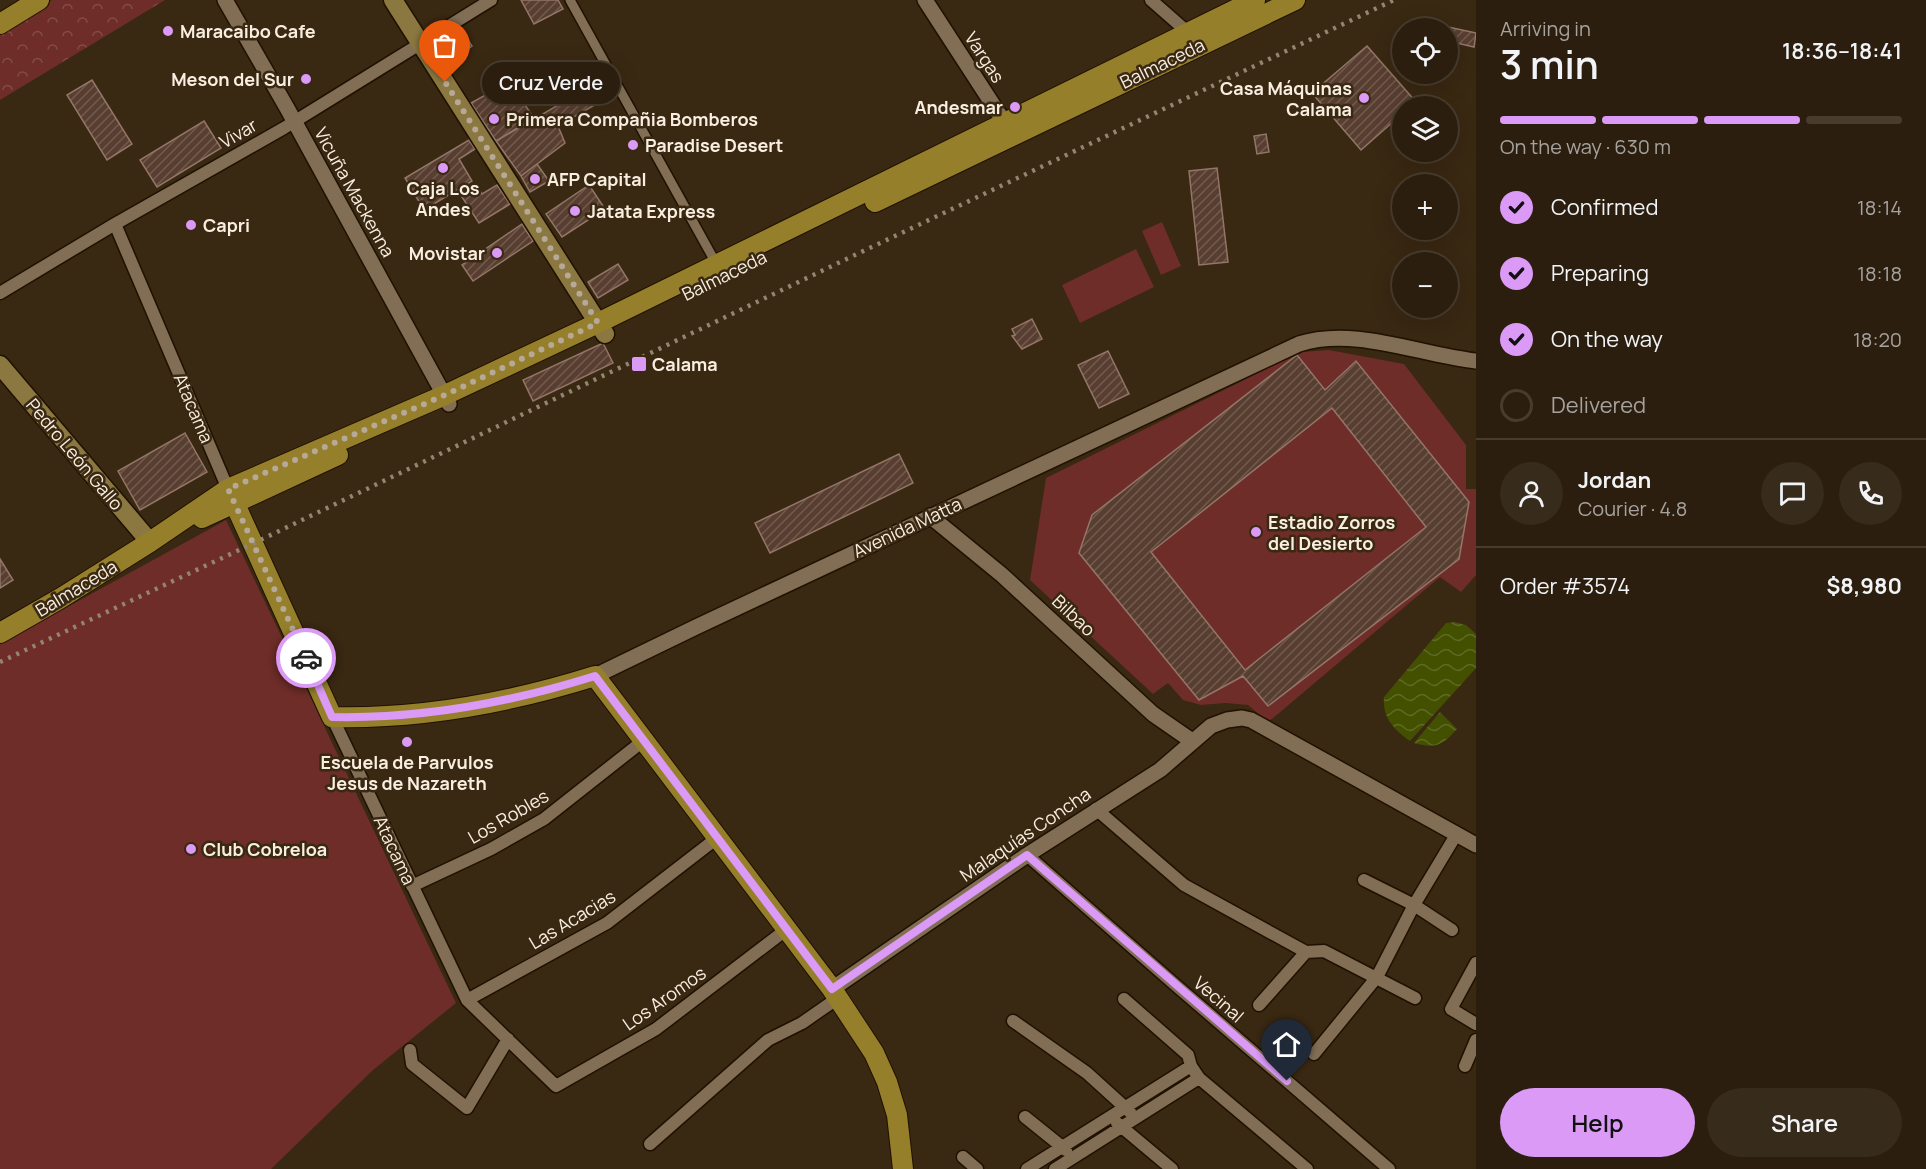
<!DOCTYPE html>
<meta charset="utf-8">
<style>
:root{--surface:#2b1e0e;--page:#372b1c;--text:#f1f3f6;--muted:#a6a29e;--line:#473c2e;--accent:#da9af6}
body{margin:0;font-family:Manrope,sans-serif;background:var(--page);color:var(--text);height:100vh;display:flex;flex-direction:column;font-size:22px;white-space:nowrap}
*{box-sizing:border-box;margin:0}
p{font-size:20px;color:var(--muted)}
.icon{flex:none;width:33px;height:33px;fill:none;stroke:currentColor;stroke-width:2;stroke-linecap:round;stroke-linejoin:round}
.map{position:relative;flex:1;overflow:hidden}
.side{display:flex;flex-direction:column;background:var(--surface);width:450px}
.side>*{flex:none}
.controls{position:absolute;left:1392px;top:18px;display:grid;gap:12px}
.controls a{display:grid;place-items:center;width:66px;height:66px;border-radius:50%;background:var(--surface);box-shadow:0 6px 24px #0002,0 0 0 2px var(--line);font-size:30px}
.pin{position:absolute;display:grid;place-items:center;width:51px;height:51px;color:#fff;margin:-62px -26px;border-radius:50% 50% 50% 0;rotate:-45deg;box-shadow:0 0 6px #0007}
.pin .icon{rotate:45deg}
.courier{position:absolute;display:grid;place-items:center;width:60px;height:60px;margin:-30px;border:4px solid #da9af6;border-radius:50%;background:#fff;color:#222;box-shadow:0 2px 8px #0007}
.bubble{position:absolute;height:42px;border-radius:21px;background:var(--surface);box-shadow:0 6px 24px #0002,0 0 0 2px var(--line);font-size:20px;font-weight:600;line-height:42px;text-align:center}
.summary em{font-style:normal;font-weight:600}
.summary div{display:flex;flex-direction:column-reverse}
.summary{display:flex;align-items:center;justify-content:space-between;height:102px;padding:0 24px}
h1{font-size:39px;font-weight:600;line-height:45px}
.bar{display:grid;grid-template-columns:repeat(4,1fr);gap:9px 6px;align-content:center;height:72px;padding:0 24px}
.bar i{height:8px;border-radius:4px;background:var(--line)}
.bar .selected{background:var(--accent)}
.bar p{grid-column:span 4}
.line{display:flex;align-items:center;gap:15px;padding:0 24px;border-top:2px solid var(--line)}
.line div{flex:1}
.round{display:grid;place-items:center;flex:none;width:63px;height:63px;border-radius:32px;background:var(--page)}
ol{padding:0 24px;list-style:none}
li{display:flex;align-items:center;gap:18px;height:66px}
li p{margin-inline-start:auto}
li .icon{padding:6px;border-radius:50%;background:var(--accent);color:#111;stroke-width:4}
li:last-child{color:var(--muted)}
li i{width:33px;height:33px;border:3px solid var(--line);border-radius:50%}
.primary-button{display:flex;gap:12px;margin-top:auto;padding:12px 24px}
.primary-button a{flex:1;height:69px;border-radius:36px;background:var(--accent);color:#111;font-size:24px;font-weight:600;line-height:69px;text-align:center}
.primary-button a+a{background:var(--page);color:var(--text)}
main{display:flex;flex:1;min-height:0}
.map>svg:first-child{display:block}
.green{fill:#6e2d28}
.park{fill:url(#park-crowns)}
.water{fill:url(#water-waves)}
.building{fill:url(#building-hatch);stroke:#937667;stroke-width:1.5;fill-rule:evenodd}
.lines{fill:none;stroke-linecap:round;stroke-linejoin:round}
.pedestrian-casing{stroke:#201100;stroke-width:12}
.minor-casing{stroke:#201100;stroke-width:15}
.tertiary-casing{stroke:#201100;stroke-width:18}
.secondary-casing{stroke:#201100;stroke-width:21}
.primary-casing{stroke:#201100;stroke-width:22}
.pedestrian{stroke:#816e55;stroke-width:9}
.minor{stroke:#816e55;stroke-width:12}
.tertiary{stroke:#816e55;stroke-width:15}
.secondary{stroke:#8b7740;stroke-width:18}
.primary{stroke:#957f2a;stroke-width:20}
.rail{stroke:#938572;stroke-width:4.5;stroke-dasharray:3 6;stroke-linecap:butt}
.done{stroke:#b6a998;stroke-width:6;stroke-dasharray:0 10.8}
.route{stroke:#da9af6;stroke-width:8}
.poi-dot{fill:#da9af6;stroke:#392812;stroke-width:2}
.labels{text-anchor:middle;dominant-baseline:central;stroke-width:5;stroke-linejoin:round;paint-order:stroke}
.poi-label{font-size:18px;font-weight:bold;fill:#f9eee0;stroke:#392812;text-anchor:start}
.street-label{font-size:18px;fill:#f9eee0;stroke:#392812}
</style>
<main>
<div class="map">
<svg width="1476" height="1169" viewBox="0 0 1476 1169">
<defs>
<pattern id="park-crowns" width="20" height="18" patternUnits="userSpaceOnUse" patternTransform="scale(1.5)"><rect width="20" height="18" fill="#6e2d28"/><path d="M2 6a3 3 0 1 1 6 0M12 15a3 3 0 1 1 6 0" fill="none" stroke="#834c47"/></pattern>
<pattern id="water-waves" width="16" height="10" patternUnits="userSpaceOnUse" patternTransform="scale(1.5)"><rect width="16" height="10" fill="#425000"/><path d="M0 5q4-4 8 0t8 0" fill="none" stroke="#5e6a25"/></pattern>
<pattern id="building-hatch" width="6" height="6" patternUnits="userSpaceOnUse" patternTransform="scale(1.5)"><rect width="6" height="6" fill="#583e30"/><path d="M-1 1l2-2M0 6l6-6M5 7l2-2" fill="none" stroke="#715a4e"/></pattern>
</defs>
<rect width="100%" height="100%" fill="#392812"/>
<path class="green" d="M 1162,222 L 1181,266 L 1161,275 L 1142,231 Z
M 1136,249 L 1154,287 L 1080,323 L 1062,285 Z
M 1329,350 L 1404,364 L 1466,445 L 1466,489 L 1476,489 L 1476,575 L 1461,592 L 1440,577 L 1272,719 L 1267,721 L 1248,705 L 1225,703 L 1201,705 L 1183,700 L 1168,683 L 1153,694 L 1030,580 L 1046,478 L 1301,352 Z
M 226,520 L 456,1003 L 373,1070 L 271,1169 L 0,1169 L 0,644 Z"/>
<path class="park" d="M 52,0 L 165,0 L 0,100 L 0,32 Z"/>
<path class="water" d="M 1455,622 L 1466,625 L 1476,634 L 1476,668 L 1410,741 C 1394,730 1382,717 1384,697 L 1446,623 Z
M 1440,712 L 1457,729 C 1442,746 1436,749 1414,743 Z"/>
<path class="building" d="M 521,0 L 558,0 L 563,9 L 534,24 Z
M 1439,25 L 1476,33 L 1474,47 L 1448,41 L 1448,28 L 1438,28 Z
M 460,28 L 472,46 L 447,64 L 434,45 Z
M 1367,46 L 1416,102 L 1411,106 L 1402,106 L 1402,114 L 1361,150 L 1312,93 Z
M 603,79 L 612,95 L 558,126 L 565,143 L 521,176 L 496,141 Z
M 92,80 L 132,144 L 107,160 L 67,95 Z
M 509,82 L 534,118 L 496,141 L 471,103 Z
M 204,121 L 221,148 L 157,187 L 140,160 Z
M 1266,134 L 1269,152 L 1257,154 L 1254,136 Z
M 469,140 L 475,149 L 459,159 L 472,181 L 424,210 L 405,178 Z
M 537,164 L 549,181 L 530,192 L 521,176 Z
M 1217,168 L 1228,262 L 1199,265 L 1189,171 Z
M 476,185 L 482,194 L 497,185 L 510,204 L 479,223 L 460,194 Z
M 589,185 L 605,209 L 562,237 L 546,214 Z
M 522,224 L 533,241 L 473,281 L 462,265 Z
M 618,264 L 628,280 L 598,298 L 588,282 Z
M 1032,319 L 1042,339 L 1022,349 L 1012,336 L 1015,335 L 1012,329 Z
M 603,343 L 613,363 L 533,401 L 523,380 Z
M 1108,351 L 1129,394 L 1099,408 L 1078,365 Z
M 1297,355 L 1325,390 L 1356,361 L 1469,502 L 1459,559 L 1268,706 L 1243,676 L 1199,700 L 1079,553 L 1092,515 ZM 1332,408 L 1426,527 L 1245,670 L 1151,552 Z
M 185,433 L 207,472 L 140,510 L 118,471 Z
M 899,454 L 913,483 L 770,553 L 755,523 Z
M 0,559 L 13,580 L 0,588 Z"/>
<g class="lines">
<g class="pedestrian-casing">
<path id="pedestrian" d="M 570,0 L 717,265"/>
</g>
<g class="minor-casing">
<path id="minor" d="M 1151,0 L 1192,36
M 115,224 L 228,489
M 0,293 L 115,224 L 284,128 L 491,0
M 332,717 L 467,1000 L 556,1086 L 656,1029 L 787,929
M 1096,809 L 1184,885 L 1306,952 L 1324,951 L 1415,998
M 1027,855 L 1172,982 L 1389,1169
M 1364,880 L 1414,905 L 1452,930
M 412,886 L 491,849 L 544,819 L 643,741
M 1476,963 L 1451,1009 L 1476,1024
M 1124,999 L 1188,1055 L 1191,1066 L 1199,1078 L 1307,1169
M 467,1000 L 607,923 L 717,838
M 1259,1005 L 1306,952
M 1013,1021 L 1087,1073 L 1130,1112
M 410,1050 L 412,1064 L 467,1108 L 508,1039
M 1314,1054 L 1377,977 L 1414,905 L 1456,835
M 1465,1066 L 1476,1040
M 1025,1117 L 1066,1150
M 1117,1123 L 1172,1169
M 650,1144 L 768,1040 L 802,1023 L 838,998
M 963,1157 L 977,1169
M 1027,1169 L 1191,1066
M 1055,1169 L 1199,1078"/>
</g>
<g class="tertiary-casing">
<path id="tertiary" d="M 225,0 L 287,108 L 449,404
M 925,0 L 1010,131
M 930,516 L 1002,575 L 1153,714 L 1192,741
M 595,676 L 696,627 L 1299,344 C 1354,326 1420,355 1476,361
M 832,989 L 1027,855 L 1160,770 L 1211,726 L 1227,720 L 1242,718 L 1251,720 L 1476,845"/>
</g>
<g class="secondary-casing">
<path id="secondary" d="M 393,0 L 605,334
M 0,365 L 150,542"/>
</g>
<g class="primary-casing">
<path id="primary" d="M 0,24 L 39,0
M 875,202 L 1295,0
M 229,491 L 332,717 C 423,719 509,703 595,676 L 832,989 L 874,1053 L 887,1082 L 897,1115 L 903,1169
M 202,518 L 338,455
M 0,633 L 61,598 L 150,542 L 228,489 L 445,395 L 598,323 L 1255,0"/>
</g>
<use href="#pedestrian" class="pedestrian"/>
<use href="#minor" class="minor"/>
<use href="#tertiary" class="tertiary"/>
<use href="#secondary" class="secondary"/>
<use href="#primary" class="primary"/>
<path class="rail" d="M 0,662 L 252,544 L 857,254 L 1394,0"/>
</g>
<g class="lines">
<path class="done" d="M 306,658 L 228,489 L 445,395 L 598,323 L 445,82"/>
<path class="route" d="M 306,658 L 332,717 C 423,719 509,703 595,676 L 832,989 L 1027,855 L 1287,1081"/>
</g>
<g class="poi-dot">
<circle cx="168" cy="31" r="6"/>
<circle cx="306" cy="79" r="6"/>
<circle cx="1364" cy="98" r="6"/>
<circle cx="1015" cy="107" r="6"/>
<circle cx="494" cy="119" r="6"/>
<circle cx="633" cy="145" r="6"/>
<circle cx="443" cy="168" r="6"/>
<circle cx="535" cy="179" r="6"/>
<circle cx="575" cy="211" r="6"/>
<circle cx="191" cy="225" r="6"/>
<circle cx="497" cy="253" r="6"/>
<rect x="631" y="356" width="16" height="16" rx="3"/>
<circle cx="1256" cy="532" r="6"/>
<circle cx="407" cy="742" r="6"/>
<circle cx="191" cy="849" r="6"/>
</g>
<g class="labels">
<g class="poi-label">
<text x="180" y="31">Maracaibo Cafe</text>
<text x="294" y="79" text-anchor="end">Meson del Sur</text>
<text x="1352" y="88" text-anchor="end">Casa Máquinas<tspan x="1352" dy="21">Calama</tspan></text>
<text x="1003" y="107" text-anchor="end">Andesmar</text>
<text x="506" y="119">Primera Compañia Bomberos</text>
<text x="645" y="145">Paradise Desert</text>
<text x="547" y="179">AFP Capital</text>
<text x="443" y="188" text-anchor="middle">Caja Los<tspan x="443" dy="21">Andes</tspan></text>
<text x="587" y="211">Jatata Express</text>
<text x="203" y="225">Capri</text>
<text x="485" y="253" text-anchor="end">Movistar</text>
<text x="652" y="364">Calama</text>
<text x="1268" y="522">Estadio Zorros<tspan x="1268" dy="21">del Desierto</tspan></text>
<text x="407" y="762" text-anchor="middle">Escuela de Parvulos<tspan x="407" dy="21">Jesus de Nazareth</tspan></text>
<text x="203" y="849">Club Cobreloa</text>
</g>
<g class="street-label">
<text transform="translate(985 57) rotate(57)">Vargas</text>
<text transform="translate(1162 63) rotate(-26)">Balmaceda</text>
<text transform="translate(238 133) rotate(-30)">Vivar</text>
<text transform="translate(355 192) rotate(61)">Vicuña Mackenna</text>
<text transform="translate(724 275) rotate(-26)">Balmaceda</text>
<text transform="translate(194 408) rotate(67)">Atacama</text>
<text transform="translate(75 454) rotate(50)">Pedro León Gallo</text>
<text transform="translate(907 527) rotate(-25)">Avenida Matta</text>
<text transform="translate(76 588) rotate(-31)">Balmaceda</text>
<text transform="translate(1074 615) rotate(43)">Bilbao</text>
<text transform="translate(508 816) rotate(-30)">Los Robles</text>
<text transform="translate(1025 834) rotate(-34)">Malaquías Concha</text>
<text transform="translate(395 850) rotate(65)">Atacama</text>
<text transform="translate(572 919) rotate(-31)">Las Acacias</text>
<text transform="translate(664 998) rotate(-35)">Los Aromos</text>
<text transform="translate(1219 999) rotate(41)">Vecinal</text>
</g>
</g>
</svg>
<div class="controls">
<a><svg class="icon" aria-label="locate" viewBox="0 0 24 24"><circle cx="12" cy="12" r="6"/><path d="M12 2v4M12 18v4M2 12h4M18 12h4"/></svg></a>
<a><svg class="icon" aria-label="layers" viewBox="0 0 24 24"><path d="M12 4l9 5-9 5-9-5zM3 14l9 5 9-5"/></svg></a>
<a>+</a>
<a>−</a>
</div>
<div class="pin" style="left:445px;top:82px;background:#ea580c"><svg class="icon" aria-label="bag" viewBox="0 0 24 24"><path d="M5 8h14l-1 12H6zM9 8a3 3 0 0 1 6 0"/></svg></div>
<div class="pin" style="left:1287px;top:1081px;background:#1f2937"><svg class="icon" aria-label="home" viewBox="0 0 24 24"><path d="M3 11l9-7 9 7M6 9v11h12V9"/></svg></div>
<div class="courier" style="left:306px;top:658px"><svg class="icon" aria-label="car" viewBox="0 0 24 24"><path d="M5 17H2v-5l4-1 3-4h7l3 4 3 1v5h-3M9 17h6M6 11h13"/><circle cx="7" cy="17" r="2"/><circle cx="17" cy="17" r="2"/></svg></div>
<div class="bubble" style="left:482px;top:62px;width:138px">Cruz Verde</div>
</div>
<section class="side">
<div class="summary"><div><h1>3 min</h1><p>Arriving in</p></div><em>18:36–18:41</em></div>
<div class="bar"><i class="selected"></i><i class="selected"></i><i class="selected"></i><i></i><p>On the way · 630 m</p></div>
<ol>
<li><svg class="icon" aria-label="check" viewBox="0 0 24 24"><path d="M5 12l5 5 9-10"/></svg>Confirmed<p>18:14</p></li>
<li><svg class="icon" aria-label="check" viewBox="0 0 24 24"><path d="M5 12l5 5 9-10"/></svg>Preparing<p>18:18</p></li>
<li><svg class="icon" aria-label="check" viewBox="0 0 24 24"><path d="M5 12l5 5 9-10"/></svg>On the way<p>18:20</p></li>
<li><i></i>Delivered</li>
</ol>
<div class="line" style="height:108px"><a class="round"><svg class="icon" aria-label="person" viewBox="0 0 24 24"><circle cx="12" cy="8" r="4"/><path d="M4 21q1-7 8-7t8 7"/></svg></a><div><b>Jordan</b><p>Courier · 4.8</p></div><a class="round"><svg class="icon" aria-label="chat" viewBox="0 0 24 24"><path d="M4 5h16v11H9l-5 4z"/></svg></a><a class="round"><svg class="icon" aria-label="phone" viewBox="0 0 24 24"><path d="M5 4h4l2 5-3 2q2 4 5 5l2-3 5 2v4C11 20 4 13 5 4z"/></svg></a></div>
<div class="line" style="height:78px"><div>Order #3574</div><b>$8,980</b></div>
<div class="primary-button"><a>Help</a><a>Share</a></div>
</section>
</main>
